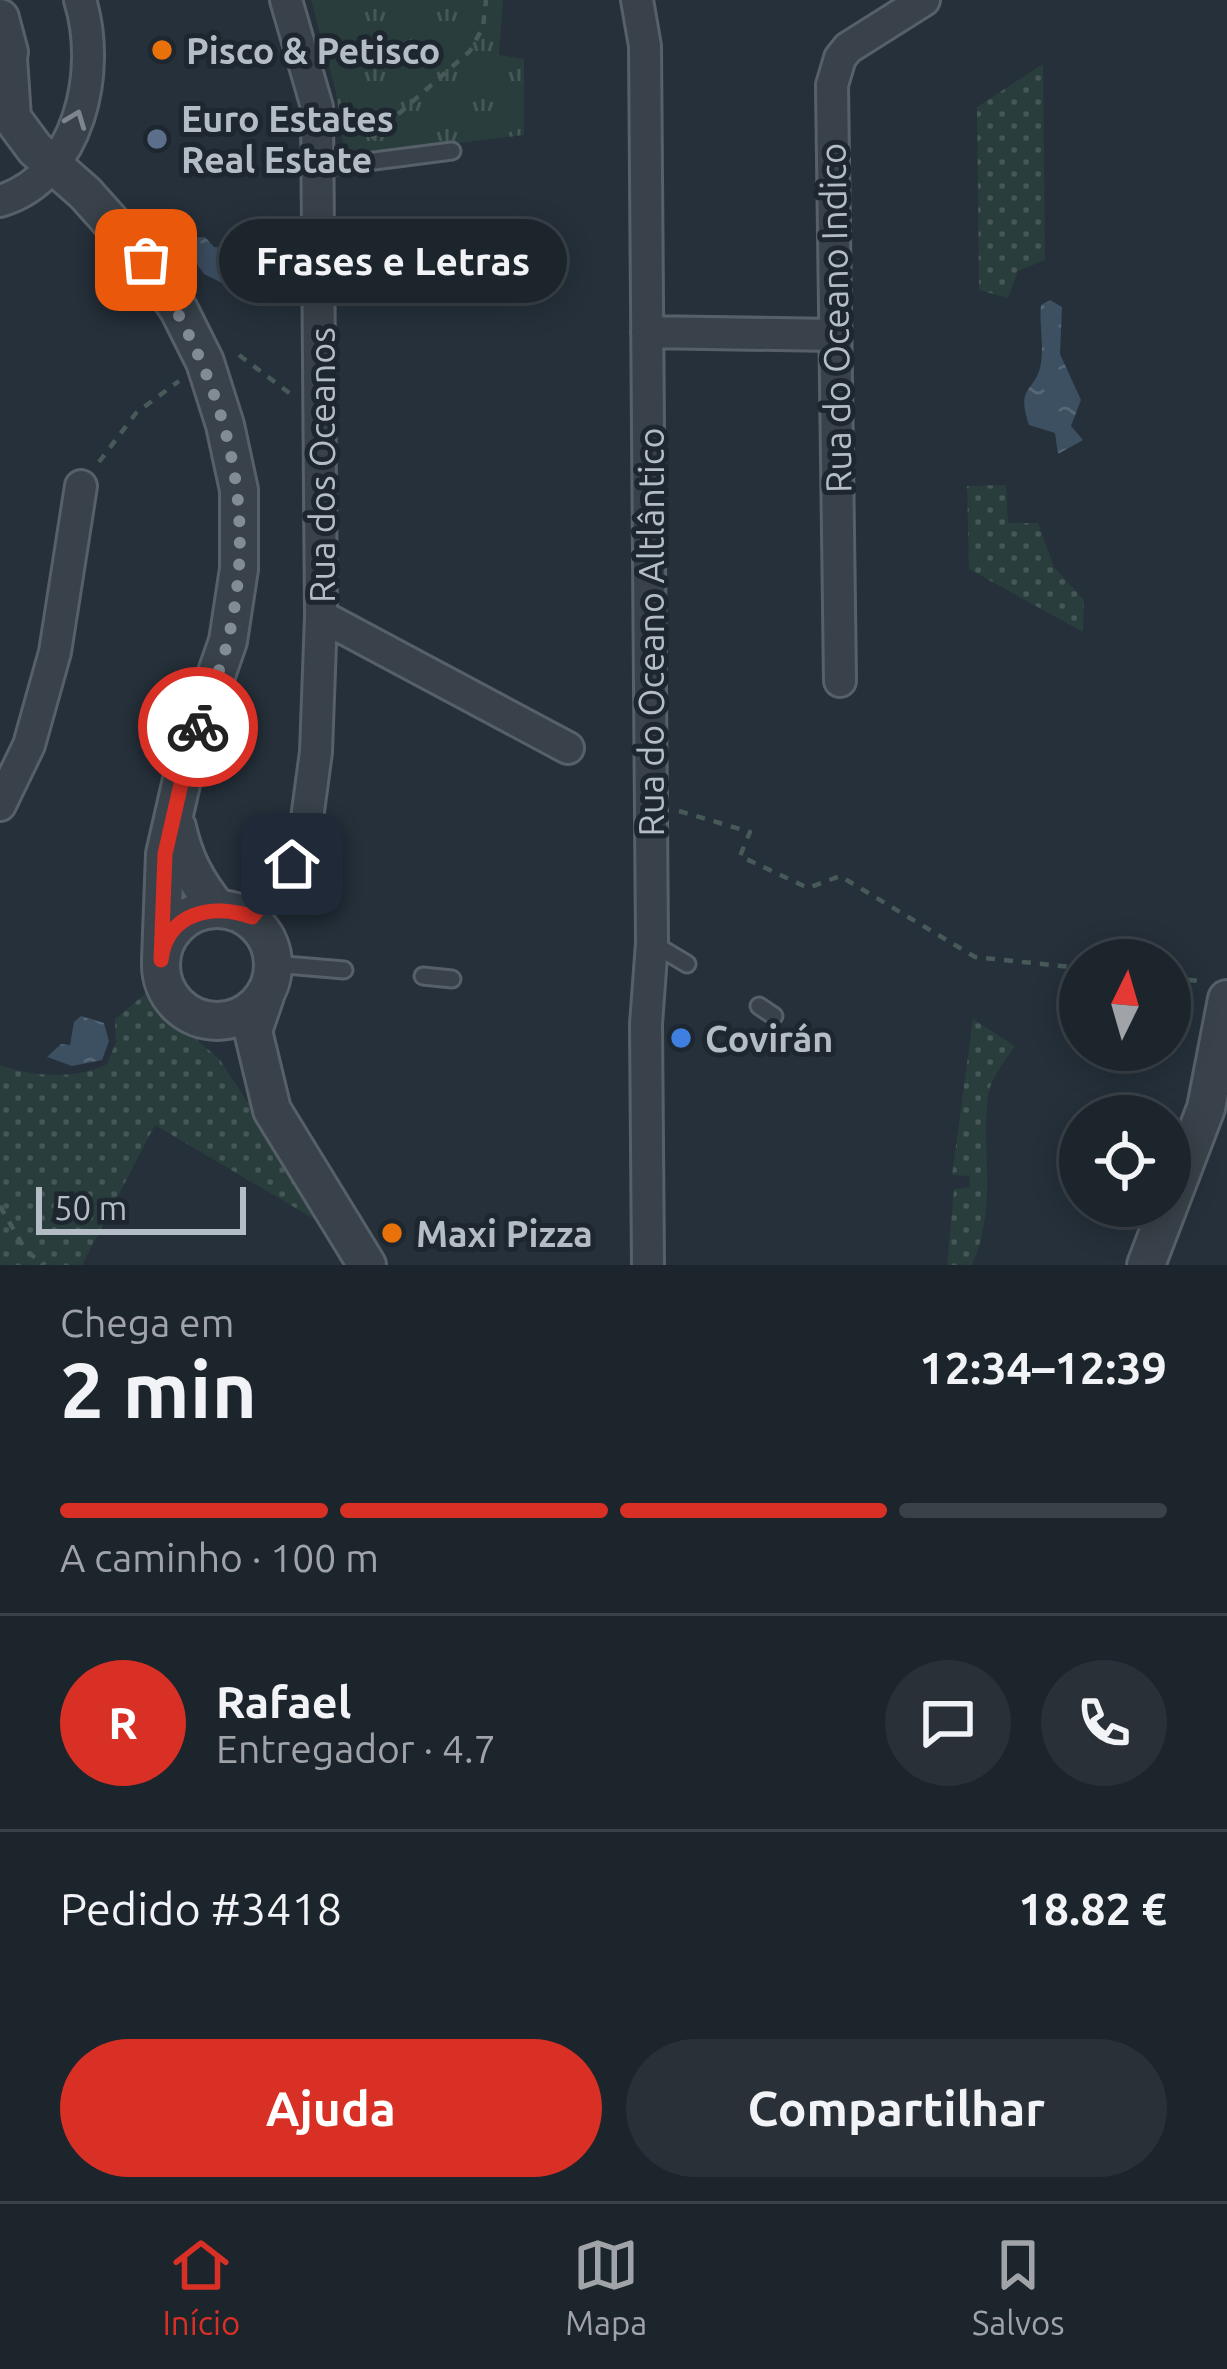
<!DOCTYPE html>
<html lang="pt">
<meta charset="utf-8">
<style>
:root{--surface:#1c242c;--page:#293038;--text:#f1f3f6;--muted:#a0a4a9;--line:#3a4148;--accent:#d93025}
body{margin:0;font-family:Ubuntu,sans-serif;background:var(--page);color:var(--text);height:100vh;display:flex;flex-direction:column;font-size:45px;white-space:nowrap}
*{box-sizing:border-box;margin:0}
p{font-size:39px;color:var(--muted)}
.icon{flex:none;width:66px;height:66px;fill:none;stroke:currentColor;stroke-width:2;stroke-linecap:round;stroke-linejoin:round}
.map{position:relative;height:1265px;overflow:hidden}
.sheet{display:flex;flex-direction:column;background:var(--surface);flex:1}
.sheet>*{flex:none}
.needle{width:78px;rotate:5deg}
.tools{position:absolute;left:1059px;top:939px;display:grid;gap:24px}
.tools a{display:grid;place-items:center;width:132px;height:132px;border-radius:50%;background:var(--surface);box-shadow:0 6px 30px #0003,0 0 0 3px var(--line);font-size:60px}
.scale{position:absolute;left:36px;bottom:30px;width:210px;box-sizing:border-box;padding-left:12px;border:6px solid #b4bdc6;border-top:0;font-size:33px;line-height:42px;white-space:nowrap;color:#b4bdc6;-webkit-text-stroke:9px #1e272f;paint-order:stroke}
.pin{position:absolute;display:grid;place-items:center;width:102px;height:102px;color:#fff;margin:-51px;border-radius:24px;box-shadow:0 6px 18px #0006}
.courier{position:absolute;display:grid;place-items:center;width:120px;height:120px;margin:-60px;border:9px solid #d93025;border-radius:50%;background:#fff;color:#222;box-shadow:0 3px 15px #0007}
.bubble{position:absolute;height:84px;border-radius:42px;background:var(--surface);box-shadow:0 6px 30px #0003,0 0 0 3px var(--line);font-size:39px;font-weight:600;line-height:84px;text-align:center}
.head em{font-style:normal;font-weight:600}
.head div{display:flex;flex-direction:column-reverse}
.head{display:flex;align-items:center;justify-content:space-between;height:204px;padding:0 60px}
h1{font-size:78px;font-weight:600;line-height:90px}
.bar{display:grid;grid-template-columns:repeat(4,1fr);gap:18px 12px;align-content:center;height:144px;padding:0 60px}
.bar i{height:15px;border-radius:9px;background:var(--line)}
.bar .current{background:var(--accent)}
.bar p{grid-column:span 4}
.line{display:flex;align-items:center;gap:30px;padding:0 60px;border-top:3px solid var(--line)}
.line div{flex:1}
.round{display:grid;place-items:center;flex:none;width:126px;height:126px;border-radius:63px;background:var(--page)}
.button{display:flex;gap:24px;margin-top:auto;padding:24px 60px}
.button a{flex:1;height:138px;border-radius:72px;background:var(--accent);color:#fff;font-size:48px;font-weight:600;line-height:138px;text-align:center}
.button a+a{background:var(--page);color:var(--text)}
.dock{display:flex;justify-content:space-around;align-items:center;height:168px;border-top:3px solid var(--line);background:var(--surface);font-size:33px;color:var(--muted)}
.dock a{display:grid;justify-items:center;gap:6px}
.dock .current{color:var(--accent)}
.map>svg:first-child{display:block}
.grass{fill:url(#grass-dots)}
.park{fill:url(#park-tufts)}
.water{fill:url(#water-ripples)}
.lines{fill:none;stroke-linecap:round;stroke-linejoin:round}
.service-casing{stroke:#576068;stroke-width:21}
.minor-casing{stroke:#576068;stroke-width:36}
.tertiary-casing{stroke:#576068;stroke-width:42}
.path{stroke:#475959;stroke-width:4.5;stroke-dasharray:9 9;stroke-linecap:butt}
.service{stroke:#39424a;stroke-width:15}
.minor{stroke:#39424a;stroke-width:30}
.tertiary{stroke:#39424a;stroke-width:36}
.oneway{stroke:#7d868e}
.done{stroke:#828c95;stroke-width:12;stroke-dasharray:0 21.6}
.route{stroke:#d93025;stroke-width:15}
.food-dot{fill:#e8710a;stroke:#1e272f;stroke-width:4.5}
.service-dot{fill:#5c6f8a;stroke:#1e272f;stroke-width:4.5}
.shop-dot{fill:#3f7fe0;stroke:#1e272f;stroke-width:4.5}
.labels{text-anchor:middle;dominant-baseline:central;stroke-width:10;stroke-linejoin:round;paint-order:stroke}
.poi-label{font-size:36px;font-weight:bold;fill:#b4bdc6;stroke:#1e272f;text-anchor:start}
.street-label{font-size:36px;fill:#b4bdc6;stroke:#1e272f}
</style>
<div class="map">
<svg width="1227" height="1265" viewBox="0 0 1227 1265">
<defs>
<pattern id="grass-dots" width="8" height="8" patternUnits="userSpaceOnUse" patternTransform="scale(3)"><rect width="8" height="8" fill="#283d3c"/><path d="M2 2h.1M6 6h.1" fill="none" stroke="#455757" stroke-width="1.8" stroke-linecap="round"/></pattern>
<pattern id="park-tufts" width="24" height="20" patternUnits="userSpaceOnUse" patternTransform="scale(3)"><rect width="24" height="20" fill="#283d3c"/><path d="M3 7l-1-3M5 7V3M7 7l1-3M15 17l-1-3M17 17v-4M19 17l1-3" fill="none" stroke="#455757"/></pattern>
<pattern id="water-ripples" width="26" height="14" patternUnits="userSpaceOnUse" patternTransform="scale(3)"><rect width="26" height="14" fill="#3c5062"/><path d="M2 4q2-2 4 0t4 0M15 11q2-2 4 0t4 0" fill="none" stroke="#566777"/></pattern>
</defs>
<rect width="100%" height="100%" fill="#25303a"/>
<path class="grass" d="M 1043,64 L 1045,260 L 1018,271 L 1008,298 L 979,290 L 977,107 Z
M 1006,485 L 1008,523 L 1038,523 L 1054,567 L 1084,600 L 1083,632 L 969,569 L 967,486 Z
M 145,994 L 220,1060 L 331,1229 L 155,1125 L 82,1265 L 0,1265 L 0,1065 C 34,1077 75,1080 107,1064 L 116,1042 L 115,1019 Z
M 973,1019 L 1015,1046 C 1006,1060 990,1079 988,1096 C 981,1156 998,1205 972,1265 L 947,1265 L 954,1189 L 970,1187 L 969,1176 L 952,1175 Z"/>
<path class="park" d="M 311,0 L 503,0 L 499,55 L 524,59 L 524,135 L 345,157 L 336,92 Z"/>
<path class="water" d="M 205,237 L 214,247 L 235,250 L 241,263 L 236,278 L 224,284 L 204,274 L 189,253 L 192,238 Z
M 1050,300 L 1062,307 L 1060,354 L 1081,400 L 1071,426 L 1083,440 L 1058,454 L 1055,433 L 1029,425 C 1015,384 1036,393 1041,363 C 1044,344 1039,324 1041,305 Z
M 81,1016 L 104,1023 L 109,1041 L 102,1060 L 72,1066 L 47,1057 L 61,1044 L 70,1045 L 74,1022 Z"/>
<g class="lines">
<g class="service-casing">
<path id="service" d="M 320,168 L 452,151
M 652,943 L 687,964
M 274,964 L 344,970
M 423,976 L 452,979
M 759,1006 L 774,1016"/>
</g>
<g class="minor-casing">
<path id="minor" d="M 637,0 L 645,46 L 652,943 L 646,1024 L 648,1265
M 0,201 C 80,177 102,70 80,0
M 647,332 L 834,335
M 321,616 L 568,748
M 840,681 L 832,85 L 840,58 L 848,48 L 924,0
M 0,805 L 29,745 L 55,652 L 81,486
M 252,917 L 291,864 L 306,826 L 316,752 L 321,616 L 317,107 L 286,0"/>
</g>
<g class="tertiary-casing">
<path id="tertiary" d="M 0,18 L 9,52 L 4,77
M 8,58 L 12,118 L 35,149 L 85,193 L 146,261 L 179,310 L 205,362 L 225,425 L 239,490 L 239,569 L 228,641 L 186,762 L 165,854 L 161,960
M 177,827 C 184,859 196,882 217,908
M161 965a56 56 0 1 1 112 0a56 56 0 1 1-112 0Z
M 265,996 L 253,1031 L 272,1110 L 367,1265
M 1146,1265 L 1206,1108 L 1227,999"/>
</g>
<path class="path" d="M 371,138 L 470,51 L 483,27 L 486,0
M 239,355 L 292,395
M 99,462 L 136,413 L 179,381
M 679,811 L 750,832 L 740,856 L 808,888 L 840,876 L 975,957 L 1080,968
M 1170,978 L 1200,981
M 0,1206 L 26,1251 L 45,1265"/>
<use href="#service" class="service"/>
<use href="#minor" class="minor"/>
<use href="#tertiary" class="tertiary"/>
</g>
<defs><path id="oneway-chevron" d="M-2-3.5L2.5 0L-2 3.5" fill="none" stroke-width="1.6" stroke-linecap="round" stroke-linejoin="round" transform="scale(3)"/></defs>
<use class="oneway" href="#oneway-chevron" transform="translate(76 119) rotate(-69)"/>
<g class="lines">
<path class="done" d="M 146,260 C 222,377 261,500 228,640 C 221,669 208,699 198,727"/>
<path class="route" d="M 198,727 L 186,762 L 165,854 L 161,960 C 167,912 213,903 252,917 L 292,864"/>
</g>
<g class="food-dot">
<circle cx="162" cy="50" r="12"/>
<circle cx="392" cy="1233" r="12"/>
</g>
<circle class="service-dot" cx="157" cy="139" r="12"/>
<circle class="shop-dot" cx="681" cy="1038" r="12"/>
<g class="labels">
<g class="poi-label">
<text x="186" y="50">Pisco &amp; Petisco</text>
<text x="181" y="118">Euro Estates<tspan x="181" dy="41">Real Estate</tspan></text>
<text x="705" y="1038">Covirán</text>
<text x="416" y="1233">Maxi Pizza</text>
</g>
<g class="street-label">
<text transform="translate(835 318) rotate(-91)">Rua do Oceano Indico</text>
<text transform="translate(321 465) rotate(-90)">Rua dos Oceanos</text>
<text transform="translate(650 632) rotate(-90)">Rua do Oceano Altlântico</text>
</g>
</g>
</svg>
<div class="tools">
<a><svg class="needle" viewBox="-14 -14 28 28"><path d="M0-13l5 13h-10z" fill="#e53935"/><path d="M0 13l5-13h-10z" fill="#a0a4a9"/></svg></a>
<a><svg class="icon" aria-label="locate" viewBox="0 0 24 24"><circle cx="12" cy="12" r="6"/><path d="M12 2v4M12 18v4M2 12h4M18 12h4"/></svg></a>
</div>
<div class="scale">50 m</div>
<div class="pin" style="left:146px;top:260px;background:#ea580c"><svg class="icon" aria-label="bag" viewBox="0 0 24 24"><path d="M5 8h14l-1 12H6zM9 8a3 3 0 0 1 6 0"/></svg></div>
<div class="pin" style="left:292px;top:864px;background:#1f2937"><svg class="icon" aria-label="home" viewBox="0 0 24 24"><path d="M3 11l9-7 9 7M6 9v11h12V9"/></svg></div>
<div class="courier" style="left:198px;top:727px"><svg class="icon" aria-label="bike" viewBox="0 0 24 24"><circle cx="6" cy="16" r="4"/><circle cx="18" cy="16" r="4"/><path d="M6 16l4-8h5l3 8M10 8l3 8H6M13 5h3"/></svg></div>
<div class="bubble" style="left:219px;top:219px;width:348px">Frases e Letras</div>
</div>
<section class="sheet">
<div class="head"><div><h1>2 min</h1><p>Chega em</p></div><em>12:34–12:39</em></div>
<div class="bar"><i class="current"></i><i class="current"></i><i class="current"></i><i></i><p>A caminho · 100 m</p></div>
<div class="line" style="height:216px"><b class="round" style="background:var(--accent);color:#fff">R</b><div><b>Rafael</b><p>Entregador · 4.7</p></div><a class="round"><svg class="icon" aria-label="chat" viewBox="0 0 24 24"><path d="M4 5h16v11H9l-5 4z"/></svg></a><a class="round"><svg class="icon" aria-label="phone" viewBox="0 0 24 24"><path d="M5 4h4l2 5-3 2q2 4 5 5l2-3 5 2v4C11 20 4 13 5 4z"/></svg></a></div>
<div class="line" style="height:156px"><div>Pedido #3418</div><b>18.82 €</b></div>
<div class="button"><a>Ajuda</a><a>Compartilhar</a></div>
</section>
<nav class="dock">
<a class="current"><svg class="icon" aria-label="home" viewBox="0 0 24 24"><path d="M3 11l9-7 9 7M6 9v11h12V9"/></svg>Início</a>
<a><svg class="icon" aria-label="map" viewBox="0 0 24 24"><path d="M3 6l6-2 6 2 6-2v14l-6 2-6-2-6 2zM9 4v14M15 6v14"/></svg>Mapa</a>
<a><svg class="icon" aria-label="saved" viewBox="0 0 24 24"><path d="M7 4h10v16l-5-4-5 4z"/></svg>Salvos</a>
</nav>
